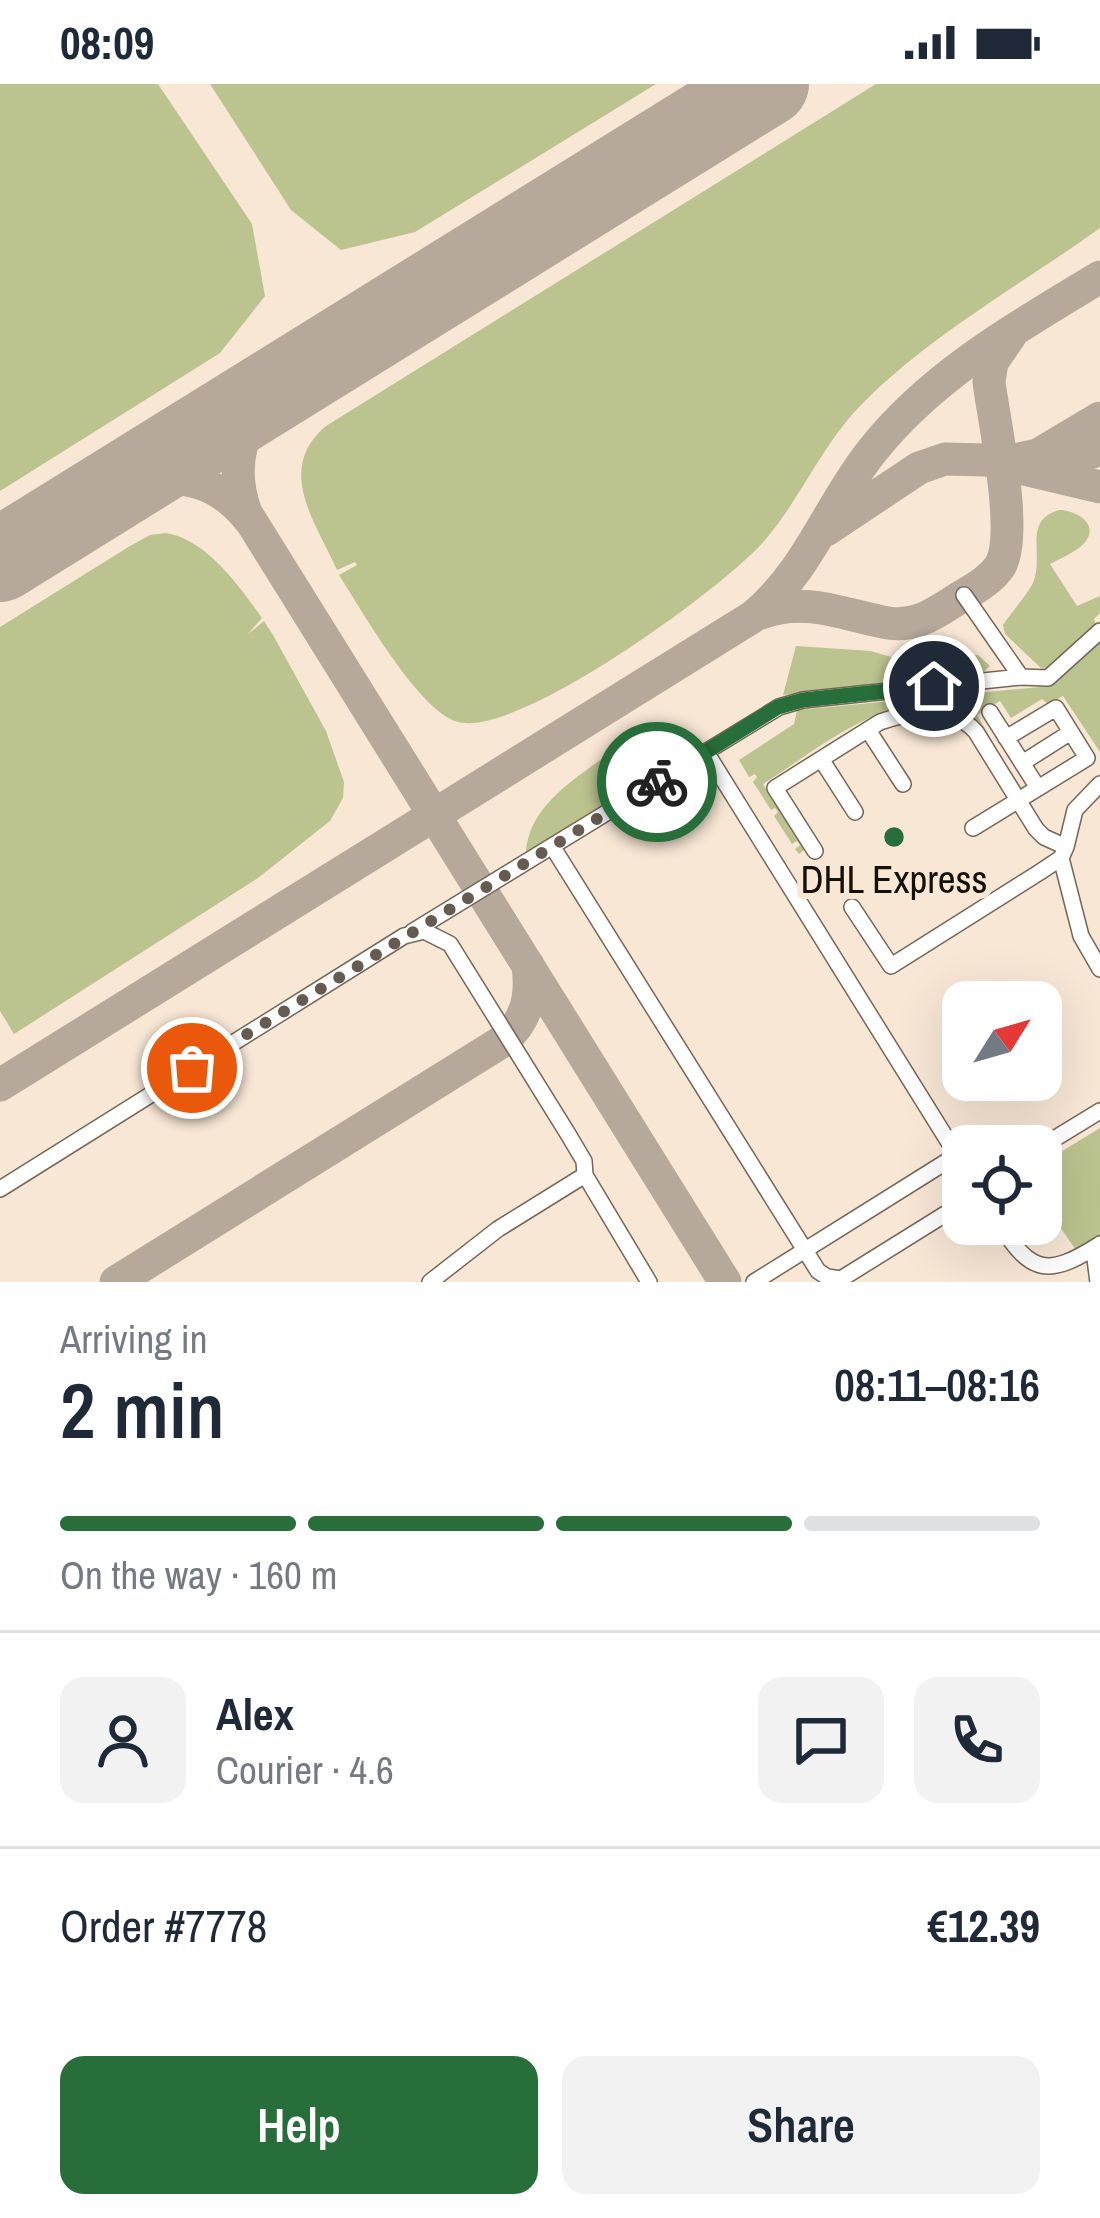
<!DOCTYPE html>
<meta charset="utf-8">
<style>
:root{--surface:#fff;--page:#f2f2f3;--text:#1f2937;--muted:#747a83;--line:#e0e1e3;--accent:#286e3a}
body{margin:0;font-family:"Archivo Narrow",sans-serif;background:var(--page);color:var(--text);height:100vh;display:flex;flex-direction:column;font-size:45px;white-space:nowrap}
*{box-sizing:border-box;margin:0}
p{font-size:39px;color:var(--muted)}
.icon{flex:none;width:66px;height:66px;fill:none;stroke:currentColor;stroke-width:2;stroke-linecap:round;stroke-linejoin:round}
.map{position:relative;height:1198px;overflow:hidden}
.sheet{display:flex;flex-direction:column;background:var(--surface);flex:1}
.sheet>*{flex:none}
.needle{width:78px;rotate:53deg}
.buttons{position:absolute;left:942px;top:897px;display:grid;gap:24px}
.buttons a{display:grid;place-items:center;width:120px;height:120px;border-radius:24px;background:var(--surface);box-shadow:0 12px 48px #0002;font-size:60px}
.pin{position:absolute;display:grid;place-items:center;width:102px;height:102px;color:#fff;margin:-51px;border:6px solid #fff;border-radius:50%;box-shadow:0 3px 12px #0007}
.courier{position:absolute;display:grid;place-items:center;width:120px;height:120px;margin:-60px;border:9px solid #286e3a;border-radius:50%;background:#fff;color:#222;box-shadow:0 3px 15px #0007}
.summary em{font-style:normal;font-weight:600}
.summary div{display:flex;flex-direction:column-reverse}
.summary{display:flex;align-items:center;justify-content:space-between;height:204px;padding:0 60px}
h1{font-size:78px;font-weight:600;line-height:90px}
.bar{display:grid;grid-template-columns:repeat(4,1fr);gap:18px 12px;align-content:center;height:144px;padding:0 60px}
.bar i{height:15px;border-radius:9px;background:var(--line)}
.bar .selected{background:var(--accent)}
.bar p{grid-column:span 4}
.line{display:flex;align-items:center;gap:30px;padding:0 60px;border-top:3px solid var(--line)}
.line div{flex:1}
.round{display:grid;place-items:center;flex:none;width:126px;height:126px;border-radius:24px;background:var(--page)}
.cta{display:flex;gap:24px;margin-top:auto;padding:24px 60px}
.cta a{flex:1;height:138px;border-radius:24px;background:var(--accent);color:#fff;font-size:48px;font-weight:600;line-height:138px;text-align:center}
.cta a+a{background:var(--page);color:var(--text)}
.status{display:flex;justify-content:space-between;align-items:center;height:84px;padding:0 60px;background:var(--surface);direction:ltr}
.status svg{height:33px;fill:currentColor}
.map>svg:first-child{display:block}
.green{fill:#bbc38e}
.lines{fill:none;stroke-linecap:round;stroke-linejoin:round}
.taxiway{stroke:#b6a89a;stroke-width:33}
.runway{stroke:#b6a89a;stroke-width:84}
.minor-casing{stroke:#756757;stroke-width:18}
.minor{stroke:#fff;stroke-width:15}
.done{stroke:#655b51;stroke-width:12;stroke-dasharray:0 21.6}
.route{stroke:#286e3a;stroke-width:15}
.poi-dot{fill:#286e3a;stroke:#f8e7d5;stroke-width:4.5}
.labels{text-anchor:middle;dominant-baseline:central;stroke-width:12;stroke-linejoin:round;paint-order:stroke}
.poi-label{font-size:39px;fill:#16100a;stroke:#f8e7d5}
</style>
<div class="status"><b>08:09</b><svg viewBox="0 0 49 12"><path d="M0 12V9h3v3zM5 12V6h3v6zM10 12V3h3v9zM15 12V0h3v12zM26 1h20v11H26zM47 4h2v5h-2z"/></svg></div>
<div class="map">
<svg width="1100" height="1198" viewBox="0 0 1100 1198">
<rect width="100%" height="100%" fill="#f8e7d5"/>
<path class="green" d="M 0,0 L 158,0 L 252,140 L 265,212 L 220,269 L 0,407 Z
M 210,0 L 656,0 L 415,148 L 341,166 L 291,126 Z
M 876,0 L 1100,0 L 1100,144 C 1021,201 936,247 866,316 C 824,356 802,413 765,456 C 725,503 518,654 458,638 C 419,628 361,525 339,491 L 357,481 L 355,478 L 337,486 C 315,437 275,385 326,342 Z
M 1059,426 C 1074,426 1099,438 1086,457 C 1079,467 1061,474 1050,480 L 1077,522 L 1100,512 L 1100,529 L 1094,535 L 1096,540 L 1054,581 L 1042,585 L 1005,550 L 1003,541 C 1012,528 1024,514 1032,501 C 1046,473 1021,437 1059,426 Z
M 166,449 C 206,455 240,503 262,534 L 247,551 L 264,537 L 273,551 L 326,647 L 344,698 L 343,714 L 330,737 L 258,794 L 14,950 L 0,927 L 0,543 L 130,462 L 150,451 Z
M 1100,555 L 1100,668 L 1063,612 L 1048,620 L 1042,615 L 1011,634 L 1000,617 L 977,631 L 1018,702 L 968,627 C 893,598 822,663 763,700 L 804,766 L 799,770 L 795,765 L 800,761 L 797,757 L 792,760 L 774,732 L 778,728 L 775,724 L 771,726 L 753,698 L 757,693 L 755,690 L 749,693 L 739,676 L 794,640 L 797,626 L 1050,602 Z
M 796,562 L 871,567 L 917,581 L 978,571 L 990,582 L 979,592 L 783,611 Z
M 614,666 L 632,678 L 643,695 L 526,769 C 528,721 579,692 614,666 Z
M 1100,1044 L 1100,1151 L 1076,1166 L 1041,1116 L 1041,1080 Z"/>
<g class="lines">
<path class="taxiway" d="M 287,298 C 244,332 227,377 246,429 L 725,1198
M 1005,378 L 1038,371 L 1100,334
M 1036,383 L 1064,379 L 1100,365
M 113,406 C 164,386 213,389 249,435
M 826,446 L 919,384 L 945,375 L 986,376 L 1100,403
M 761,529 C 806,512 844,531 888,539 C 916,543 934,530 956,516 C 972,506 990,497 1000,482 C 1019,450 994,338 989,298 L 992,278 L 1010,252
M 0,1001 L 754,532 C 808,487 829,421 872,367 C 932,291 1019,242 1100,193
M 116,1198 L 503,957 C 527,936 532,913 528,881"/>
<path class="runway" d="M 0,476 L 767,0"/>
<g class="minor-casing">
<path id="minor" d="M 964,511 L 1021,593 L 1048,594 L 1100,547
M 990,628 L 1038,704
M 868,646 L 903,700
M 706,668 L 963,1081
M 821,675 L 855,728
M 1022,679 L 1071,648
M 973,744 L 1087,674 L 1056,624 L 1006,654
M 552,762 L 818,1187 L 827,1193 L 841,1195 L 963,1119
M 1066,763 L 1075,726 L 1100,700
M 815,767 L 775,704 L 880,638 C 911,627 953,621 976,648 L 1036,745 L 1044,753 L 1066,763 L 1061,774 L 1040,788 L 891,882 L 852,823
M 1061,774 L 1081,852 L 1100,885
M 412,848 L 779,623 L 803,616 L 1021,593
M 1041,1063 L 1100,1027
M 0,1105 L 404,852 L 424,847 L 450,860 L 568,1050 L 584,1077 L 585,1091 L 649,1198
M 1000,1140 C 1031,1191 1049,1192 1097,1162
M 430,1198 L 498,1145 L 585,1091
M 754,1198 L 957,1071
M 1098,1198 L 1095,1175 L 1100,1160"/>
</g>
<use href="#minor" class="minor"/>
</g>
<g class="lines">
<path class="done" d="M 192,984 L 657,698"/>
<path class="route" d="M 657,698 L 778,623 L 803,616 L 934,602"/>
</g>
<circle class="poi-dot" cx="894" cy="753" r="12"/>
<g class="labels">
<g class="poi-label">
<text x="894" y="795">DHL Express</text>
</g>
</g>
</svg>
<div class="buttons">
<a><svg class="needle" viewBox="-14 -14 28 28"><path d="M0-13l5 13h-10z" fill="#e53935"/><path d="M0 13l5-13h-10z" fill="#747a83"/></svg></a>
<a><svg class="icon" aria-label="locate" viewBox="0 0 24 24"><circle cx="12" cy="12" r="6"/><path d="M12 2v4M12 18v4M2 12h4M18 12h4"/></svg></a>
</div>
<div class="pin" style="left:192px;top:984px;background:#ea580c"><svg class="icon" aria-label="bag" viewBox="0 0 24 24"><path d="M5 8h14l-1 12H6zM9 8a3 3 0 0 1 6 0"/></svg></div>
<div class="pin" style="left:934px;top:602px;background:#1f2937"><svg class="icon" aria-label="home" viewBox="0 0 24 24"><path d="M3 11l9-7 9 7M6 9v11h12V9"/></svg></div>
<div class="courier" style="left:657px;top:698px"><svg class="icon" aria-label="bike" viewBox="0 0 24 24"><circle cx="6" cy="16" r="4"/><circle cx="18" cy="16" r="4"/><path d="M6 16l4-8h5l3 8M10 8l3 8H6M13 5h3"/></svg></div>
</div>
<section class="sheet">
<div class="summary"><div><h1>2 min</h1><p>Arriving in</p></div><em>08:11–08:16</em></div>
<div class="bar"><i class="selected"></i><i class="selected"></i><i class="selected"></i><i></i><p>On the way · 160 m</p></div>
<div class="line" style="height:216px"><a class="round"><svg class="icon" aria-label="person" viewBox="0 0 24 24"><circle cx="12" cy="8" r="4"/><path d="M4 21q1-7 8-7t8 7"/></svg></a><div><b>Alex</b><p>Courier · 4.6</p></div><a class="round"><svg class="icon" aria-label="chat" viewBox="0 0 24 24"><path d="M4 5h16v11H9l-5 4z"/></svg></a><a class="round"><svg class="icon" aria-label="phone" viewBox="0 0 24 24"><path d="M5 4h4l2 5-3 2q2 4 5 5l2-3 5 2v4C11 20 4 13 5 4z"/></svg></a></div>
<div class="line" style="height:156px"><div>Order #7778</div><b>€12.39</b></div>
<div class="cta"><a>Help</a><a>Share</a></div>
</section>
